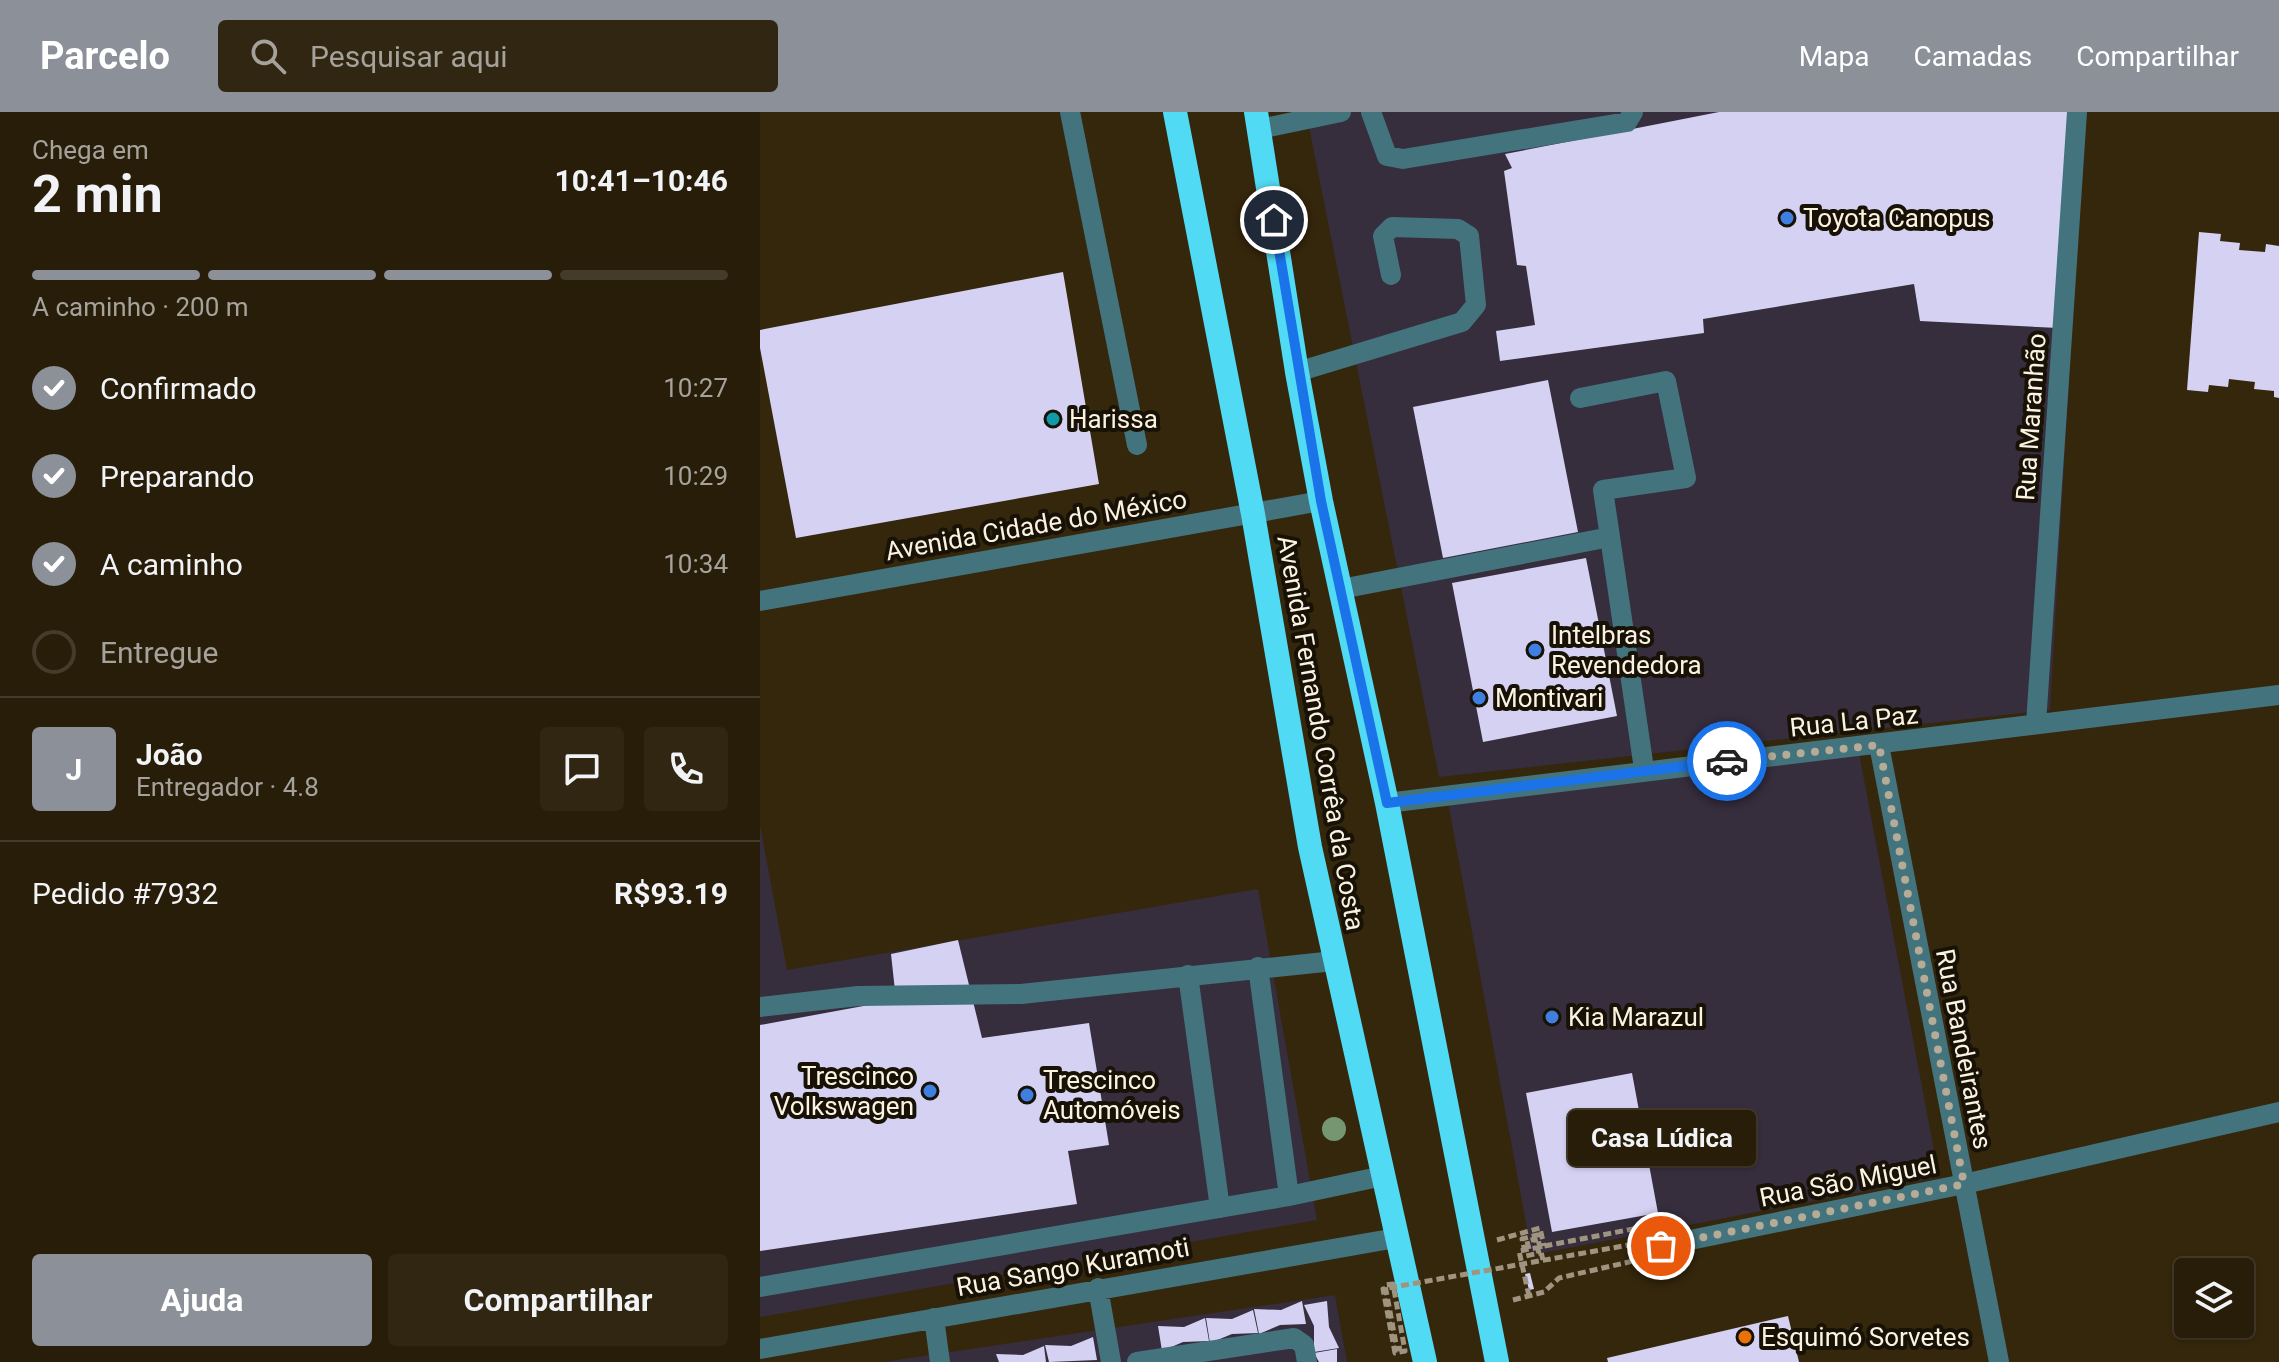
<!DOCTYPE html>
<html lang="pt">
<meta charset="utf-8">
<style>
:root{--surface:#281d09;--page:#302612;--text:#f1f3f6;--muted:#a5a29c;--line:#443b2a;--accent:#8c9099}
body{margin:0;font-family:Roboto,sans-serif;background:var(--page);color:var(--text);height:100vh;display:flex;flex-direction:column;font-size:30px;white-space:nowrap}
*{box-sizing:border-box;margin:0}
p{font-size:26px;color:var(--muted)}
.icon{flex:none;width:44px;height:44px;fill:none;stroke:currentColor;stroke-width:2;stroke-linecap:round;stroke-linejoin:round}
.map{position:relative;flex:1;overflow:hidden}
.sheet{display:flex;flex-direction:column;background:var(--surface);width:760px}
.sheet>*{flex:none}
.tools{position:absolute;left:1414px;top:1146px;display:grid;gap:16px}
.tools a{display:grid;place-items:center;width:80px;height:80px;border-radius:8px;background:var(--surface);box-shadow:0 2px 6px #0004,0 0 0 2px var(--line);font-size:40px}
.pin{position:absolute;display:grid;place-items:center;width:68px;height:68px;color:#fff;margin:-34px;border:4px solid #fff;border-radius:50%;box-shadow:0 2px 8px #0007}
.courier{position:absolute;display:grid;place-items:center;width:80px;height:80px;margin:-40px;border:6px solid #1a73e8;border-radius:50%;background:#fff;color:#222;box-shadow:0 2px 10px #0007}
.bubble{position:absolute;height:56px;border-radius:8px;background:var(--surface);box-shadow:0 2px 6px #0004,0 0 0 2px var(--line);font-size:26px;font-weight:700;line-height:56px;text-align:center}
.summary em{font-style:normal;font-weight:700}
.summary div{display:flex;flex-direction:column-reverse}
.summary{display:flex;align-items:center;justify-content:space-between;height:136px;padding:0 32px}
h1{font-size:52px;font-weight:700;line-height:60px}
.bar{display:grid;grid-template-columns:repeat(4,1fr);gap:12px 8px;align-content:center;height:96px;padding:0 32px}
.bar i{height:10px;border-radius:6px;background:var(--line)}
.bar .current{background:var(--accent)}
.bar p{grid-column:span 4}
.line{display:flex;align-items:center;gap:20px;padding:0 32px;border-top:2px solid var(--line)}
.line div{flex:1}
.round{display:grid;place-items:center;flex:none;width:84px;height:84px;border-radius:8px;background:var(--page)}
ol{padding:0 32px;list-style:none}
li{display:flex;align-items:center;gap:24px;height:88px}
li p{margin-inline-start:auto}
li .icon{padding:8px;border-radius:50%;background:var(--accent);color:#fff;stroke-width:4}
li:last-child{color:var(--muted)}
li i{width:44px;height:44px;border:4px solid var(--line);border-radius:50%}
.button{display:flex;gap:16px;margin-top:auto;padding:16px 32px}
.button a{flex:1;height:92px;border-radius:8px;background:var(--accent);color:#fff;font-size:32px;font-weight:700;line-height:92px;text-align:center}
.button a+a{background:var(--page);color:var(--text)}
header{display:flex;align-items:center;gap:48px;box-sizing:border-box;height:112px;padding:0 40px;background:var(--accent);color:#fff}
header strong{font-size:38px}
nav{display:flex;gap:44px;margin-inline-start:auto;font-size:28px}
.search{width:560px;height:72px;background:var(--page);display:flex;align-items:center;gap:20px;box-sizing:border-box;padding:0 28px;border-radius:8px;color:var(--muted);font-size:30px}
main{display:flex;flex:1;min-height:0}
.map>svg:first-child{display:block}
.commercial{fill:#362d3d}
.building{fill:#d4d1f2}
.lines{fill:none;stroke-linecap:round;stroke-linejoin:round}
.path{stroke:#9f947f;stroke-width:5;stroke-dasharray:8 4;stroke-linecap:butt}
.minor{stroke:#43737d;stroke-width:20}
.highway{stroke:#51daf3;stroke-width:24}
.path-bridge{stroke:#9f947f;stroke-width:5;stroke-dasharray:8 4;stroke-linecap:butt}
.tree{fill:#769672}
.done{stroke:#b6ab97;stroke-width:8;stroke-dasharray:0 14.4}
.route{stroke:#1a73e8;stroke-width:10}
.shop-dot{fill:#3f7fe0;stroke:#171106;stroke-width:3}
.culture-dot{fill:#0f9aa8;stroke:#171106;stroke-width:3}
.food-dot{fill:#e8710a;stroke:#171106;stroke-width:3}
.labels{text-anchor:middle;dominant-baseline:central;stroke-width:8;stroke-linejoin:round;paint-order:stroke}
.poi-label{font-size:26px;fill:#fbf2e2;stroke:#171106;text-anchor:start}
.street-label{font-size:26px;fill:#fbf2e2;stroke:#171106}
</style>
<header>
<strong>Parcelo</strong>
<div class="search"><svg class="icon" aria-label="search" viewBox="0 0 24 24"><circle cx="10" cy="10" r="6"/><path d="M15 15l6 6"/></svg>Pesquisar aqui</div>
<nav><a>Mapa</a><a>Camadas</a><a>Compartilhar</a></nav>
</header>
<main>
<section class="sheet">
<div class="summary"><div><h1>2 min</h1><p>Chega em</p></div><em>10:41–10:46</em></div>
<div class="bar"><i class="current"></i><i class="current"></i><i class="current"></i><i></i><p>A caminho · 200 m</p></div>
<ol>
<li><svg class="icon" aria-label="check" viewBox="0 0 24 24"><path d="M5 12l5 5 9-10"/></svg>Confirmado<p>10:27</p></li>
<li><svg class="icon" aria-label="check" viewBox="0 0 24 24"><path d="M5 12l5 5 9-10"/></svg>Preparando<p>10:29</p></li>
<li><svg class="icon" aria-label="check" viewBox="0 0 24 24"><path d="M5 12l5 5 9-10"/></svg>A caminho<p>10:34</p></li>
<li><i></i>Entregue</li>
</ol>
<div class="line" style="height:144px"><b class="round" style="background:var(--accent);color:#fff">J</b><div><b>João</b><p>Entregador · 4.8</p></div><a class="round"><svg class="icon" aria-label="chat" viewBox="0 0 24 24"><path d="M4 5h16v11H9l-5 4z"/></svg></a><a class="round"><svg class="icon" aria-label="phone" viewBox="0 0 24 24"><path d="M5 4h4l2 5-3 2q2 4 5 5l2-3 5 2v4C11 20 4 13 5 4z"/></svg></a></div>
<div class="line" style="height:104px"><div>Pedido #7932</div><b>R$93.19</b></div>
<div class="button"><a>Ajuda</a><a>Compartilhar</a></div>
</section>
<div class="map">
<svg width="1519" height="1250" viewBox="0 0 1519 1250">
<rect width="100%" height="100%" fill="#35270c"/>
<path class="commercial" d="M 546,0 L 1324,0 L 1290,598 L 679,665 Z
M 1099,641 L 1179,1065 L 772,1143 L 687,685 Z
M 0,713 L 27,858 L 498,777 L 557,1108 L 0,1205 Z
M 575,1183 L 587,1250 L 123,1250 Z"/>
<path class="building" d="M 959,0 L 1310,0 L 1298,216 L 1160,209 L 1154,172 L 943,207 L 944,221 L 740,249 L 736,219 L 775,213 L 766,154 L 757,153 L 744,59 L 752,56 L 745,42 Z
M 1439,120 L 1461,122 L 1460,129 L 1480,131 L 1479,138 L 1505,140 L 1506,132 L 1519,134 L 1519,286 L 1514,285 L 1514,279 L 1494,277 L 1495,270 L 1469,267 L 1468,275 L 1449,273 L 1448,280 L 1427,278 Z
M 303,160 L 339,372 L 36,426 L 0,236 L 0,218 Z
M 788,268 L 818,420 L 683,446 L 653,295 Z
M 826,446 L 857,604 L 723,630 L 692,471 Z
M 198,828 L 222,926 L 329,911 L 349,1033 L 308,1039 L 317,1092 L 0,1139 L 0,913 L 136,888 L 131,842 Z
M 872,961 L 898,1101 L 792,1120 L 766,981 Z
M 770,1161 L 774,1177 L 769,1178 L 765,1162 Z
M 542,1189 L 546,1212 L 520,1213 L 499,1222 L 494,1197 L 521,1198 Z
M 567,1189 L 569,1215 L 579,1236 L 554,1240 L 554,1214 L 544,1193 Z
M 493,1198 L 498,1221 L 472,1222 L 450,1231 L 446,1206 L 472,1207 Z
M 1028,1204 L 1039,1250 L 848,1250 L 847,1246 Z
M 445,1206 L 449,1229 L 423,1230 L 402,1239 L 398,1214 L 424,1215 Z
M 333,1225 L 337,1248 L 289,1250 L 285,1233 L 311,1234 Z
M 284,1234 L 286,1250 L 239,1250 L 236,1242 L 263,1243 Z
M 577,1237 L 577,1250 L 559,1250 L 554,1241 Z"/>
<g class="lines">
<path class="path" d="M 737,1128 L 780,1116 L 784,1134
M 769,1137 L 767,1129 L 775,1127 L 779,1141 L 766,1144 L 762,1127 L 777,1123 L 783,1148
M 769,1184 L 759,1139 L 883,1115
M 753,1188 L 784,1180 L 799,1166 L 882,1147"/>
<path class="minor" d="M 310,0 L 377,333
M 611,0 L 627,44 L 643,47 L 867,10 L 873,0
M 500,17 L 581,0
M 537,260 L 702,210 L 716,193 L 709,124 L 698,117 L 632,115 L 623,124 L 631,163
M 820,286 L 906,269 L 926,366 L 843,378 L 850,425
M 581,477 L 850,425 L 884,657
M 0,489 L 561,389
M 1276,612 L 1317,0
M 1119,633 L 1239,1250
M 627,691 L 1519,583
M 428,863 L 460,1096
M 0,895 L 98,884 L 261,882 L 574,849
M 529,1084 L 623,1064
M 901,1134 L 1204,1072 L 1519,1000
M 0,1175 L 529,1084 L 498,855
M 338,1176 L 351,1250
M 174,1206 L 180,1250
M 0,1237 L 636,1126
M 377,1250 L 534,1226 L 544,1233 L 547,1250"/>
<path class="highway" d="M 415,0 L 493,402 L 550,735 L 665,1250
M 496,0 L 537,260 L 561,389 L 627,691 L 737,1250"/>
<path class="path-bridge" d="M 642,1236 L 637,1237 L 625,1173 L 633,1172 L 645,1239 L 635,1241 L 623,1177 L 891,1129 L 888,1114"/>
</g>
<circle class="tree" cx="574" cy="1017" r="12"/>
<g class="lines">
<path class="done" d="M 901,1134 L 1204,1072 L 1119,633 L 967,649"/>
<path class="route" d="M 514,108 L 561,389 L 627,691 L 967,649"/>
</g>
<g class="shop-dot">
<circle cx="1027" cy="106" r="8"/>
<circle cx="775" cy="538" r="8"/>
<circle cx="719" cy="586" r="8"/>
<circle cx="792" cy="905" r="8"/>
<circle cx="170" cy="979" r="8"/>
<circle cx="267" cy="983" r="8"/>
</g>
<circle class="culture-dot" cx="293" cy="307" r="8"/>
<circle class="food-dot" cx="985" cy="1225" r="8"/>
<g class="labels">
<g class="poi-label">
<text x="1043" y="106">Toyota Canopus</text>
<text x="309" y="307">Harissa</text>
<text x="791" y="523">Intelbras<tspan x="791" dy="30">Revendedora</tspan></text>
<text x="735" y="586">Montivari</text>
<text x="808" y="905">Kia Marazul</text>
<text x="154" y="964" text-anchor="end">Trescinco<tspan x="154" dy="30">Volkswagen</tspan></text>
<text x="283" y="968">Trescinco<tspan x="283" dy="30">Automóveis</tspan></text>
<text x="1001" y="1225">Esquimó Sorvetes</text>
</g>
<g class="street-label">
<text transform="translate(1271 305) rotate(-86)">Rua Maranhão</text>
<text transform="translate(276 413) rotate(-10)">Avenida Cidade do México</text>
<text transform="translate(1094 609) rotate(-6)">Rua La Paz</text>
<text transform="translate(561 621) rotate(80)">Avenida Fernando Corrêa da Costa</text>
<text transform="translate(1204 937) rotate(79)">Rua Bandeirantes</text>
<text transform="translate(1088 1069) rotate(-11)">Rua São Miguel</text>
<text transform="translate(313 1155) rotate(-10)">Rua Sango Kuramoti</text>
</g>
</g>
</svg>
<div class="tools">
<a><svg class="icon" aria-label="layers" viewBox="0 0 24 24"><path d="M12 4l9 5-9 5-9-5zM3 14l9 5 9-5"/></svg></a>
</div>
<div class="pin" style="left:901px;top:1134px;background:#ea580c"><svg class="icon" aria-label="bag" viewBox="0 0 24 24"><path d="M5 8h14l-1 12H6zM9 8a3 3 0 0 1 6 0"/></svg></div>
<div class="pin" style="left:514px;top:108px;background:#1f2937"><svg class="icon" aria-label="home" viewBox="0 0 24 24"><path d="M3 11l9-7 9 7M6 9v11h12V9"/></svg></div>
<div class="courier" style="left:967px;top:649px"><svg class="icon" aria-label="car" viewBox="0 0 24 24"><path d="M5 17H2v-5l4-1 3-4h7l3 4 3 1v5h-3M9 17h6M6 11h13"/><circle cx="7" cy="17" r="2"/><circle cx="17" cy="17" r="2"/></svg></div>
<div class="bubble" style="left:808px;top:998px;width:188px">Casa Lúdica</div>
</div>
</main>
